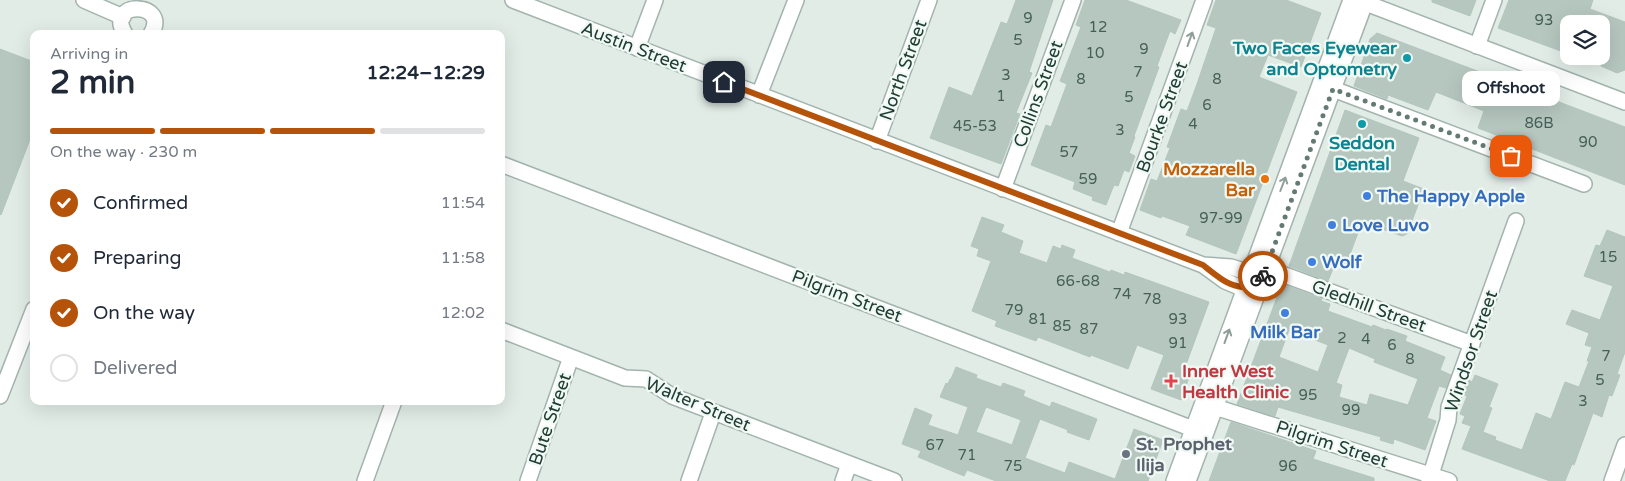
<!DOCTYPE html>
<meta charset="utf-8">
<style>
:root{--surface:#fff;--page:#f2f2f3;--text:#1f2937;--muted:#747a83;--line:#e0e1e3;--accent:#b45309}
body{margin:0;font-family:"Varela Round",sans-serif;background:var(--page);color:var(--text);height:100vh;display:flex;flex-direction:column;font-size:19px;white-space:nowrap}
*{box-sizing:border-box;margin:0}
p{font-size:16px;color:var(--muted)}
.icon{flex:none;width:28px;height:28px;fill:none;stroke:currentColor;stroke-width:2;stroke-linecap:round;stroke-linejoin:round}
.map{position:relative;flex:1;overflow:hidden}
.drawer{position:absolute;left:30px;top:30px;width:475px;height:375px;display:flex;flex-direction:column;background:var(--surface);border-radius:10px;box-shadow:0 5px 20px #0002}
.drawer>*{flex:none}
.buttons{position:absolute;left:1560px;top:15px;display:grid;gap:10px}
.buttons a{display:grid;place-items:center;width:50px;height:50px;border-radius:10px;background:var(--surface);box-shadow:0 5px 20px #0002;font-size:25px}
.pin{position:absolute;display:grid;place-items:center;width:42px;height:42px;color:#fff;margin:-21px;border-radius:10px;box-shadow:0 2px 8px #0006}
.courier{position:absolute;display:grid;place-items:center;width:50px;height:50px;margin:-25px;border:4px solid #b45309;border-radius:50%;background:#fff;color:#222;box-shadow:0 1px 6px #0007}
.bubble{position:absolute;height:35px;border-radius:10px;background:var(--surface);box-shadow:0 5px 20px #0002;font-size:16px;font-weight:800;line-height:35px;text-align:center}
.head em{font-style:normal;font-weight:800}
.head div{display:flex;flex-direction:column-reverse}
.head{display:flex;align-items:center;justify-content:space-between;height:85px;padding:0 20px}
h1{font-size:32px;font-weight:800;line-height:38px}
.bar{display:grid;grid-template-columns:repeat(4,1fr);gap:8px 5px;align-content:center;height:60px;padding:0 20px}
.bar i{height:6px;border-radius:4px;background:var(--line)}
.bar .current{background:var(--accent)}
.bar p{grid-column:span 4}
ol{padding:0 20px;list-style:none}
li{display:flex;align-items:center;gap:15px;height:55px}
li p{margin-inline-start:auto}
li .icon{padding:5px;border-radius:50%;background:var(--accent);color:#fff;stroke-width:4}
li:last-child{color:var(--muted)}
li i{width:28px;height:28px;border:2px solid var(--line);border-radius:50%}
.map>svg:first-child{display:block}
.building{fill:#b6c7c0;stroke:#b3c6be;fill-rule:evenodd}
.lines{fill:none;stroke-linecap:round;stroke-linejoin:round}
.minor-casing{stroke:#a3b4ae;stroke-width:18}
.tertiary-casing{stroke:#a3b4ae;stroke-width:18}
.minor{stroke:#fff;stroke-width:15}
.tertiary{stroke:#fff;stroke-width:15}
.oneway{stroke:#909e9a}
.done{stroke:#647b73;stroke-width:5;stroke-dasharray:0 9}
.route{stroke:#b45309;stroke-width:6}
.culture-dot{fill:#0f9aa8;stroke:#f1f9f5;stroke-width:2}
.food-dot{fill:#e8710a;stroke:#f1f9f5;stroke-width:2}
.shop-dot{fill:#3f7fe0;stroke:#f1f9f5;stroke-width:2}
.health-dot{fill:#e0444e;stroke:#f1f9f5;stroke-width:2}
.worship-dot{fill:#6b7280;stroke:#f1f9f5;stroke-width:2}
.labels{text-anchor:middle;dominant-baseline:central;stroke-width:4.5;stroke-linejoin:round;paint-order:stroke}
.number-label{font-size:15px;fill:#466058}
.street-label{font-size:18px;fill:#203e35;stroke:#f1f9f5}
.culture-label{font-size:18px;font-weight:bold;fill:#0d838f;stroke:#f1f9f5;text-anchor:end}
.food-label{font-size:18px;font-weight:bold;fill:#c56008;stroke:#f1f9f5;text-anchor:end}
.shop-label{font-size:18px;font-weight:bold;fill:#366cbe;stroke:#f1f9f5;text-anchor:start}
.health-label{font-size:18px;font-weight:bold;fill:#be3a42;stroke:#f1f9f5;text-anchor:start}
.worship-label{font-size:18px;font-weight:bold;fill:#5b616d;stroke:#f1f9f5;text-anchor:start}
</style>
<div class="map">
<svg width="1625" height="481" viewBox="0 0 1625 481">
<rect width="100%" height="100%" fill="#e1ece7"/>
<path class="building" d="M 1016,0 L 1053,0 L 1029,72 L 1032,73 L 1016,113 L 1020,114 L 1001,164 L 930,138 L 949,87 L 972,96 L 1001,22 L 1007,24 Z
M 1085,0 L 1126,0 L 1181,20 L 1175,34 L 1170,31 L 1157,66 L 1159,67 L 1134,136 L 1135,137 L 1129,153 L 1135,156 L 1129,172 L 1124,170 L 1118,186 L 1114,185 L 1106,205 L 1092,200 L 1093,197 L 1073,189 L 1075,182 L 1031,165 L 1046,125 L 1051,127 L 1067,84 L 1060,81 L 1081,27 L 1076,25 Z
M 1216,0 L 1286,0 L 1321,13 L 1301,67 L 1268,55 L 1259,77 L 1297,92 L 1236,254 L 1186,235 L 1190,226 L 1162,216 L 1161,218 L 1140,210 L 1151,179 L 1157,181 L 1170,148 L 1167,147 L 1181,109 L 1187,111 L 1197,84 L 1216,28 L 1207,25 Z
M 1432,0 L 1476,0 L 1470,16 L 1432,2 Z
M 1509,0 L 1593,0 L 1590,9 L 1625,22 L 1625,70 L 1617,73 L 1601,66 L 1601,24 L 1569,24 L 1569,54 L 1498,28 Z
M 1377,33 L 1625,127 L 1625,185 L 1478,128 L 1484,111 L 1436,92 L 1428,110 L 1388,95 L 1387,99 L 1354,86 L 1370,39 Z
M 0,49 L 34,62 L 34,129 L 1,215 L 0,214 Z
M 1345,110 L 1419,138 L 1403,181 L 1424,189 L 1407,234 L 1402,236 L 1362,222 L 1346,265 L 1336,261 L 1328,281 L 1289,266 Z
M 982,217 L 1004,225 L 1001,232 L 1023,241 L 1019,253 L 1047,263 L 1053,246 L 1061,249 L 1062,245 L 1075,250 L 1072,258 L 1110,272 L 1111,270 L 1124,275 L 1125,272 L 1209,302 L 1184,370 L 1191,372 L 1181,400 L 1151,389 L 1164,355 L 1137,345 L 1128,369 L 1091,355 L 1090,357 L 1038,337 L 1036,341 L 995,326 L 997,321 L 972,311 L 991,261 L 977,256 L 979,249 L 971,246 Z
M 1607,230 L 1625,237 L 1625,352 L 1617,374 L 1620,375 L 1612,396 L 1609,395 L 1602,417 L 1593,413 L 1574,465 L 1572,464 L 1565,481 L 1550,481 L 1462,449 L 1471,426 L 1462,423 L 1465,416 L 1460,414 L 1467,396 L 1463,395 L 1469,380 L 1472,382 L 1475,375 L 1498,384 L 1489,407 L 1492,408 L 1483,432 L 1496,437 L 1495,440 L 1522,450 L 1536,413 L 1551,419 L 1565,382 L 1579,387 L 1589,361 L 1587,361 L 1592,347 L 1585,345 L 1589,333 L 1566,324 L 1572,310 L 1600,320 L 1613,286 L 1584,276 L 1596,245 L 1600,246 Z
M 1282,284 L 1322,299 L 1321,301 L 1330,304 L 1328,311 L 1372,327 L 1373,325 L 1386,330 L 1387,329 L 1407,336 L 1405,341 L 1445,357 L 1440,370 L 1451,375 L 1446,388 L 1439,386 L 1427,418 L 1436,421 L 1425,450 L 1394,439 L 1393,444 L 1380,440 L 1381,437 L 1278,407 L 1275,416 L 1237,404 ZM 1289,330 L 1328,345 L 1318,372 L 1279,357 ZM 1349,348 L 1375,359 L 1374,362 L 1418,379 L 1408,405 L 1370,394 L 1367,405 L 1339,397 L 1342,385 L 1336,383 Z
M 956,367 L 977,375 L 976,378 L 1001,387 L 1003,383 L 1025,391 L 1023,396 L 1050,407 L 1052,402 L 1097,419 L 1089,440 L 1067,432 L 1068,430 L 1040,419 L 1025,458 L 1065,473 L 1069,462 L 1115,479 L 1134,429 L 1163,440 L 1148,481 L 996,481 L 967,470 L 964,476 L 918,457 L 921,451 L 902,444 L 915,408 L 932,415 L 928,425 L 958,435 L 968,407 L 940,397 L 946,383 L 948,384 L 950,379 L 951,379 ZM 986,407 L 1021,420 L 1012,445 L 976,432 Z
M 1231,422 L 1316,451 L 1313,459 L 1374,478 L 1374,481 L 1209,481 Z"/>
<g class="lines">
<g class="minor-casing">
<path id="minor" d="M 513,0 L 1203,265 L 1225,281 L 1244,289
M 1477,46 L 1494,0
M 637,48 L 655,0
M 1333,89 L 1584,184
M 759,95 L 796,0
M 877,141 L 929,0
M 1003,189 L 1073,0
M 1119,233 L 1204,0
M 1203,265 L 1231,267 L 1250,273
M 1266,268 L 1472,344
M 501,330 L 625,378 L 646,379 L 672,396 L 894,481
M 365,481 L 394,401
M 528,481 L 571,357
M 689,481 L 713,413
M 843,481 L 849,464
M 1429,481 L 1448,420 L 1449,407 L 1516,221
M 1612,481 L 1625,445"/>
</g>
<g class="tertiary-casing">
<path id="tertiary" d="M 84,0 L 123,17
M 1358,0 L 1625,102
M 125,34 C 104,0 171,1 151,34
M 501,164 L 1193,429
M 0,396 L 34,309
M 1215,407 L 1449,481
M 1174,481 L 1351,0
M 1188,481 L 1365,3"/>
</g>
<use href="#minor" class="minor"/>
<use href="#tertiary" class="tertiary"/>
</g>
<defs><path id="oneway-shaft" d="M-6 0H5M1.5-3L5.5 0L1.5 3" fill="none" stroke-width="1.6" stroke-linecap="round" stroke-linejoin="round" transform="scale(1.25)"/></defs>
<g class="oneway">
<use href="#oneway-shaft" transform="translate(1190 39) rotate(-70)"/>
<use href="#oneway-shaft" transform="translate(1283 184) rotate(-69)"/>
<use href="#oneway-shaft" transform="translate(1227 336) rotate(-70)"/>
</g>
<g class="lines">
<path class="done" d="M 1263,276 L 1333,89 L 1511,156"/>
<path class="route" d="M 724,82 L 1203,265 C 1223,281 1232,290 1259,287 L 1263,276"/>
</g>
<g class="culture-dot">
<circle cx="1407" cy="58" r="5"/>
<circle cx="1362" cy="124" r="5"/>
</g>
<circle class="food-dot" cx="1265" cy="179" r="5"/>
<g class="shop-dot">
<circle cx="1367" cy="196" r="5"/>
<circle cx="1332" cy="225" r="5"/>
<circle cx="1312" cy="262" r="5"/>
<circle cx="1285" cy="313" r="5"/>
</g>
<path class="health-dot" d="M1168.5 373.5h5v5h5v5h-5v5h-5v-5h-5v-5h5z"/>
<circle class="worship-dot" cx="1126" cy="454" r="5"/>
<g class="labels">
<g class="number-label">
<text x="1028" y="18">9</text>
<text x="1544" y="20">93</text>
<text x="1098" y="27">12</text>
<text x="1018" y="40">5</text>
<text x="1144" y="49">9</text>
<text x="1095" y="53">10</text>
<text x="1138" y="72">7</text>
<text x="1006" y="75">3</text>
<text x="1081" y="79">8</text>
<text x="1217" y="79">8</text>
<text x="1001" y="96">1</text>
<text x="1129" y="97">5</text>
<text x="1207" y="105">6</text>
<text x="1539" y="123">86B</text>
<text x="1193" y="124">4</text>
<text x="975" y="126">45-53</text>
<text x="1120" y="130">3</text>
<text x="1588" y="142">90</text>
<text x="1069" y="152">57</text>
<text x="1088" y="179">59</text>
<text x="1221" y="218">97-99</text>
<text x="1608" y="257">15</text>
<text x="1078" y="281">66-68</text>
<text x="1122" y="294">74</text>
<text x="1152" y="299">78</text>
<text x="1014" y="310">79</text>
<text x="1038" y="319">81</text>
<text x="1178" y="319">93</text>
<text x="1062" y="326">85</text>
<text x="1089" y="329">87</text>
<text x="1342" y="338">2</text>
<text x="1366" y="339">4</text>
<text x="1178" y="343">91</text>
<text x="1392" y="345">6</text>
<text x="1606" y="356">7</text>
<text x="1410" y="359">8</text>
<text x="1600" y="380">5</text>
<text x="1308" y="395">95</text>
<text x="1583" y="401">3</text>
<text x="1351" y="410">99</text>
<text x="935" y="445">67</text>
<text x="967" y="455">71</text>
<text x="1013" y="466">75</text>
<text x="1288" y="466">96</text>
</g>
<g class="street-label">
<text transform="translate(634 47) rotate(21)">Austin Street</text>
<text transform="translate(903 70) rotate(-70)">North Street</text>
<text transform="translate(1038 94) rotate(-70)">Collins Street</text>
<text transform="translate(1162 117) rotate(-70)">Bourke Street</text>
<text transform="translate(847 296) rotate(21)">Pilgrim Street</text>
<text transform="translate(1369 306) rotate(20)">Gledhill Street</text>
<text transform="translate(1471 351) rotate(-71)">Windsor Street</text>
<text transform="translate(698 404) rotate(23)">Walter Street</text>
<text transform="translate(550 419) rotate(-71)">Bute Street</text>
<text transform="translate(1332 444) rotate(18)">Pilgrim Street</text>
</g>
<g class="culture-label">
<text x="1397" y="48">Two Faces Eyewear<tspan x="1397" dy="21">and Optometry</tspan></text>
<text x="1362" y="143" text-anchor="middle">Seddon<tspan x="1362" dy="21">Dental</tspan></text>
</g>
<g class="food-label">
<text x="1255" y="169">Mozzarella<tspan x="1255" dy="21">Bar</tspan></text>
</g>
<g class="shop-label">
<text x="1377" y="196">The Happy Apple</text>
<text x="1342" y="225">Love Luvo</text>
<text x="1322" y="262">Wolf</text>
<text x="1285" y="332" text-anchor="middle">Milk Bar</text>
</g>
<g class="health-label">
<text x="1182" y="371">Inner West<tspan x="1182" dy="21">Health Clinic</tspan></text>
</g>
<g class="worship-label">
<text x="1136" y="444">St. Prophet<tspan x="1136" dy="21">Ilija</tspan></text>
</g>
</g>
</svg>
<div class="buttons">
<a><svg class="icon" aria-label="layers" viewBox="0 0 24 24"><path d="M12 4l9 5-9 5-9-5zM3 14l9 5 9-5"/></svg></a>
</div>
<div class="pin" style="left:1511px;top:156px;background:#ea580c"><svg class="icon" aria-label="bag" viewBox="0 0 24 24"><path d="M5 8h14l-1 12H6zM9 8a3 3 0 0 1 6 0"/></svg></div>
<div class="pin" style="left:724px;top:82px;background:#1f2937"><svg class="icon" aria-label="home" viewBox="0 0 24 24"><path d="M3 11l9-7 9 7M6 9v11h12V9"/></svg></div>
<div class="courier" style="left:1263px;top:276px"><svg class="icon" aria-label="bike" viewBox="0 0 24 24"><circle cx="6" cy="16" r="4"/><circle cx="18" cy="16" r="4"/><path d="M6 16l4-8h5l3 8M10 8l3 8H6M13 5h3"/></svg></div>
<div class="bubble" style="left:1462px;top:71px;width:98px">Offshoot</div>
<section class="drawer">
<div class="head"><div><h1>2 min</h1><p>Arriving in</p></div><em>12:24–12:29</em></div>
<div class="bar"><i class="current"></i><i class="current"></i><i class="current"></i><i></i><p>On the way · 230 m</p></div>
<ol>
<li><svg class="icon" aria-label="check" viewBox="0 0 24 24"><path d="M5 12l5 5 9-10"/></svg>Confirmed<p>11:54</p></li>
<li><svg class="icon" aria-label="check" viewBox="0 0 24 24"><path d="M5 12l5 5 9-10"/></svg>Preparing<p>11:58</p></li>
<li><svg class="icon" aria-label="check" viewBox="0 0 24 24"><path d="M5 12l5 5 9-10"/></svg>On the way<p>12:02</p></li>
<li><i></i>Delivered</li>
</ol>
</section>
</div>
